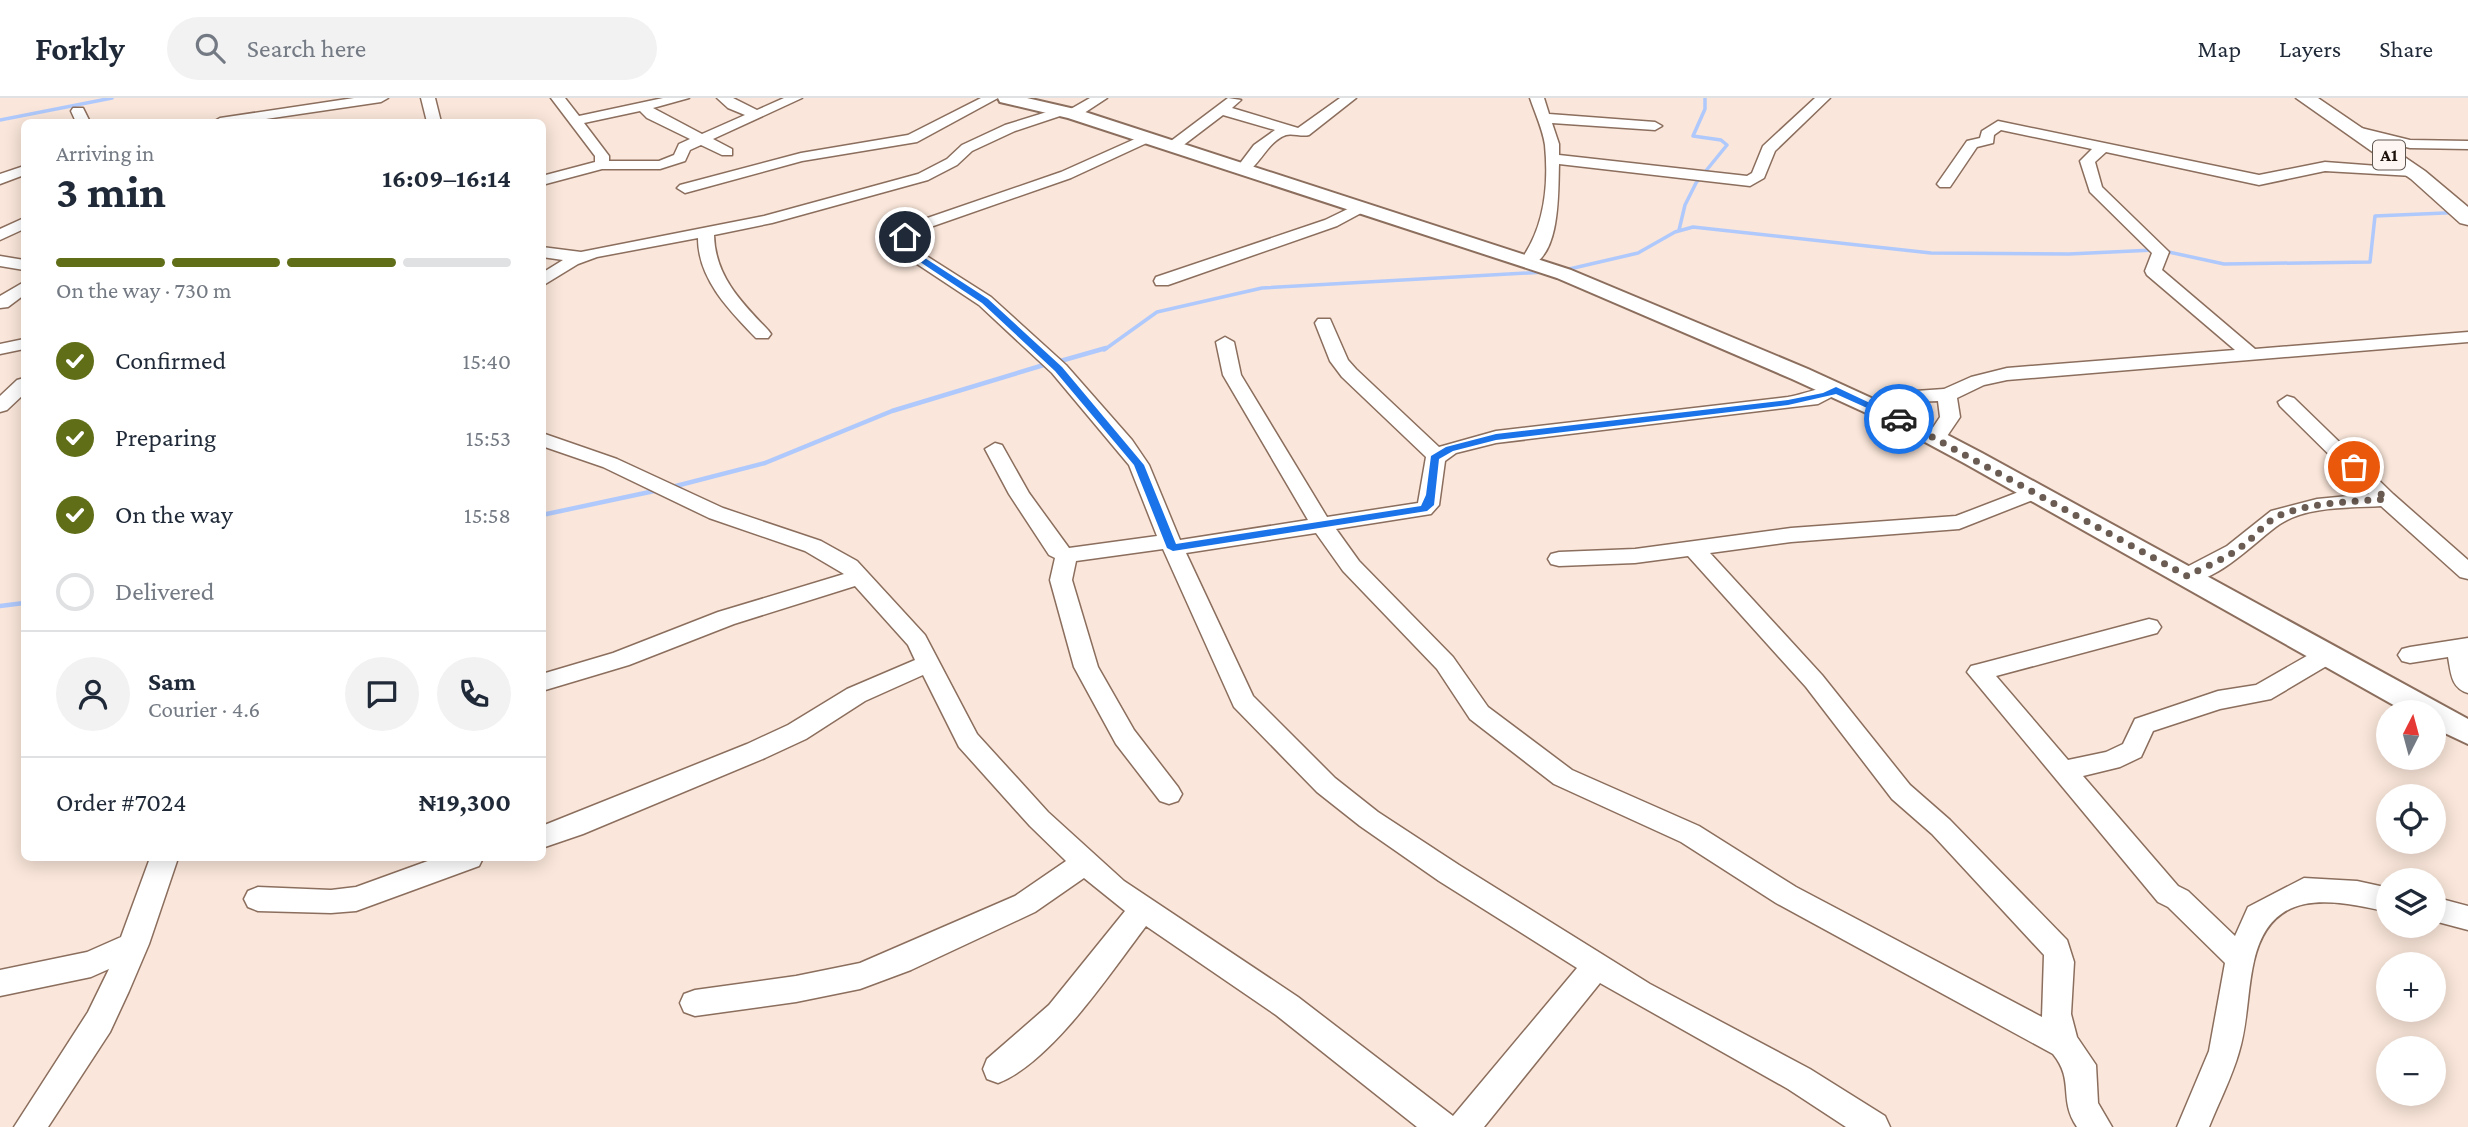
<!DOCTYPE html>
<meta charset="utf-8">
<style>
:root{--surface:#fff;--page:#f2f2f3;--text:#1f2937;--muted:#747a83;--line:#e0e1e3;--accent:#606e18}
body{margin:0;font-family:"Crimson Pro",serif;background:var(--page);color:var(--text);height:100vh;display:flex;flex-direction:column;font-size:26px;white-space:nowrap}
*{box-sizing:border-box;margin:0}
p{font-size:23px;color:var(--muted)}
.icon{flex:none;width:38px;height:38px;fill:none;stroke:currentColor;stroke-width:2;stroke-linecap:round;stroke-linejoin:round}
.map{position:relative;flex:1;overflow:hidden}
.drawer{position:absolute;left:21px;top:21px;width:525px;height:742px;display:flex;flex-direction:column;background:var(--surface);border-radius:10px;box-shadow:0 4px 18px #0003}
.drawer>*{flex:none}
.needle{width:46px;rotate:6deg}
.buttons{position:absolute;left:2376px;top:602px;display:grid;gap:14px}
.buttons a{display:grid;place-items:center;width:70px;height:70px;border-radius:50%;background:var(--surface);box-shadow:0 4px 18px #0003;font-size:35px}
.pin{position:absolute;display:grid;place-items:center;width:60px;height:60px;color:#fff;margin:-30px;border:4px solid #fff;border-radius:50%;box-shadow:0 2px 7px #0007}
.courier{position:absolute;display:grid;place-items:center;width:70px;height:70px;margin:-35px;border:5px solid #1a73e8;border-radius:50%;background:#fff;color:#222;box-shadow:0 2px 9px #0007}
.summary em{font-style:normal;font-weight:700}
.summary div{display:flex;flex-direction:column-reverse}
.summary{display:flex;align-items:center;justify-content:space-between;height:119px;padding:0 35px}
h1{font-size:46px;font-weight:700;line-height:52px}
.bar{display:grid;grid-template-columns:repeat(4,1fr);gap:10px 7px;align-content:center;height:84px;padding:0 35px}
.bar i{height:9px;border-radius:5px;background:var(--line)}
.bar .current{background:var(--accent)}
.bar p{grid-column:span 4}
.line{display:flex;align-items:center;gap:18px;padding:0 35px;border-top:2px solid var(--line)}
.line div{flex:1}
.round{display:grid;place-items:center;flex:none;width:74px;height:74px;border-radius:37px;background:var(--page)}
ol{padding:0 35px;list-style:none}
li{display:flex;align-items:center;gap:21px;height:77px}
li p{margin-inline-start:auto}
li .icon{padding:7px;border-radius:50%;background:var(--accent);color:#fff;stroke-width:4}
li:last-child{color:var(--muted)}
li i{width:38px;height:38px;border:4px solid var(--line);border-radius:50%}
header{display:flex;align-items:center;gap:42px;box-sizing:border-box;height:98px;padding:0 35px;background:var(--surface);border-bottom:2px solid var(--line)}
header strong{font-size:33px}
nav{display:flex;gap:38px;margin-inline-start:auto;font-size:24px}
.search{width:490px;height:63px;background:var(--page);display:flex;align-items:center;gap:18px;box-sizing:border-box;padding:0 24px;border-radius:38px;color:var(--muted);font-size:26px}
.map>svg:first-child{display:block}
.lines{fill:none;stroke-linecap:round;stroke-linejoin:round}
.stream-far1{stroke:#afc9fc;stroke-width:3.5}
.stream{stroke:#afc9fc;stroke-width:4.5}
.minor-casing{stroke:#8b6e5d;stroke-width:3}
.major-casing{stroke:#8b6e5d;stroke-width:4}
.highway-casing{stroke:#8b6e5d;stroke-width:3}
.minor{fill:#fff;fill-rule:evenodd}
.major{fill:#fff;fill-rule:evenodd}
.highway{fill:#fff;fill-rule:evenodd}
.route{fill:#1a73e8}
.done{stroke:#6a5c53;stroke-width:7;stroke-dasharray:0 12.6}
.labels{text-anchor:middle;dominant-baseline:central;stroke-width:7;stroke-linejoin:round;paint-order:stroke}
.shield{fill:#fdf6f2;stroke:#605650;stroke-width:2}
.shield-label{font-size:18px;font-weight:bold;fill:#1c110a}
</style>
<header>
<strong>Forkly</strong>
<div class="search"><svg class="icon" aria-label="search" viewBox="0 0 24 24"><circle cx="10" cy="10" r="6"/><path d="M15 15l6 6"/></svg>Search here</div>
<nav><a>Map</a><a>Layers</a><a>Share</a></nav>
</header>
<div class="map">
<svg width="2468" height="1029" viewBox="0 0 2468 1029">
<rect width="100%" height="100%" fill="#fae6da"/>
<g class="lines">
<path class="stream-far1" d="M 0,22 L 112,0
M 1679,132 L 1685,107 L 1696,85 L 1727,47 L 1721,42 L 1693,38 L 1705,11 L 1705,0
M 2164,153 L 2224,166 L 2370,164 L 2375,118 L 2468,114
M 1565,172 L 1638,155 L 1675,134 L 1693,129 L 1931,155 L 2069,156 L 2154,152
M 1104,252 L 1157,214 L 1262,190 L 1545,174"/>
<path class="stream" d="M 1057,264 L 1106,250
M 672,389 L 765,365 L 892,313 L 1047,266
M 542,417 L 659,392
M 0,508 L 24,505"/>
<g class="minor-casing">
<path id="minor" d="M 354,0 L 388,0 L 381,4 L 245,24 L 213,24 L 220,20 Z
M 421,0 L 435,0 L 441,24 L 427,24 Z
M 551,0 L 565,0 L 579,18 L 663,0 L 689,0 L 653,10 L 702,36 L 745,17 L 728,10 L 717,0 L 733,0 L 757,12 L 784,0 L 802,0 L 713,41 L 732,51 L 732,57 L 722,57 L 701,47 L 690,52 L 685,63 L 660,71 L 602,71 L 542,87 L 542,78 L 595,64 L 595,58 ZM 640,13 L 647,20 L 690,41 L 679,46 L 674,57 L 659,63 L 609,63 L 609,58 L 584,25 Z
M 981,0 L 998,0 L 917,44 L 802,63 L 685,95 L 677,90 L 680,87 L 801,55 L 908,37 Z
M 1090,0 L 1107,0 L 1078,19 L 1066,16 L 1015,33 L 972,53 L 957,67 L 928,82 L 772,125 L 714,137 C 715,178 741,204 768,232 L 771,236 L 768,240 L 756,240 C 729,212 698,181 698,140 L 597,159 L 578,166 L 542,188 L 542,175 L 563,162 L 542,159 L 542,149 L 581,154 L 764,118 L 918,76 L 947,61 L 962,47 L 1005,27 L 1063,9 L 1069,12 Z
M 1228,0 L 1241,2 L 1232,10 L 1298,30 L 1340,0 L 1356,0 L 1309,37 C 1302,39 1292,35 1286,37 C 1266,44 1259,71 1242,76 L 1235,72 L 1254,47 L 1275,32 L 1223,17 L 1177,52 L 1167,52 L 1167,46 Z
M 1530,0 L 1544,0 L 1549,16 L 1655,24 L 1662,28 L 1655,32 L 1552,25 L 1559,46 L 1559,57 L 1747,78 L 1752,75 L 1763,48 L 1815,0 L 1830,0 L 1775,53 L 1764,80 L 1750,88 L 1559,66 C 1558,92 1561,160 1528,168 L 1520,163 C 1544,131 1549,88 1545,47 C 1543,32 1535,15 1530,0 Z
M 73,10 L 83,10 L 90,24 L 76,24 L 71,13 Z
M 1998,23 L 2259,77 L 2325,64 L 2418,71 L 2418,77 L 2413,78 L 2325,73 L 2259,87 L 2106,54 L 2095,64 L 2102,89 L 2169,154 L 2162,172 L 2255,251 L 2468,234 L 2468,244 L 2007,282 L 1984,287 L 1957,300 L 1960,319 L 1943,344 L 1929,344 L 1926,340 L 1940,319 L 1938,303 L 1912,304 L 1882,320 L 1872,314 L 1901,294 L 1944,291 L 1971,279 L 2007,270 L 2235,252 L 2147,177 L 2145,173 L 2152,155 L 2090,94 L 2080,63 L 2092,51 L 2001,32 L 1994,37 L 1993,45 L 1977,49 L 1950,89 L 1940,89 L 1937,86 L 1967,43 L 1980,40 L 1982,33 Z
M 2353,28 L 2410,42 L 2468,43 L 2468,51 L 2410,50 L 2348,35 L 2348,29 Z
M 1146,36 L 1153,40 L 1151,43 L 1071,80 L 919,133 L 911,144 L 914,150 L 991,199 L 1066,267 L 1132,342 L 1149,367 L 1180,442 L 1308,422 L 1223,277 L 1216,244 L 1225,239 L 1234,244 L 1241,277 L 1327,419 L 1418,405 L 1426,359 L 1342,279 L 1330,263 L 1315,225 L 1318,221 L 1330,221 L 1348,262 L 1356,271 L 1439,349 L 1496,333 L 1788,299 C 1802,297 1832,285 1843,288 L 1845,292 L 1818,306 L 1496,345 L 1456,355 L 1445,363 L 1439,407 L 1431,416 L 1336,431 L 1359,463 L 1453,559 L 1488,609 L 1572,672 L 1699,728 L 1796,789 L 2042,919 L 2044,857 L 1932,736 L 1892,701 L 1806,589 L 1688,458 L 1635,465 L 1559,468 L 1551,466 L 1548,461 L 1551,456 L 1559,454 L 1635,451 L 1791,430 L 1956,418 L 2029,390 L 2043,390 L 2046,394 L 2043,398 L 1959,431 L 1791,444 L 1710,455 L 1822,577 L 1910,687 L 1950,722 L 2067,842 L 2074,864 L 2071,916 L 2077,939 L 2096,967 L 2098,1005 L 2112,1029 L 2077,1029 C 2058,1001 2075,983 2053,956 L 1776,805 L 1681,744 L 1554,686 L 1470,621 L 1437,571 L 1343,473 L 1316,435 L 1186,455 L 1253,598 L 1335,680 L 1378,714 L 1459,767 L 1650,886 L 1810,971 L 1885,1018 L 1890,1029 L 1846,1029 L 1788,991 L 1600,885 L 1484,1029 L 1417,1029 L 1276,917 L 1146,828 C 1111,874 1052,964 998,985 L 987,981 L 983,971 L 987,961 L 1049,907 L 1125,813 L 1084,780 L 1035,814 L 911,872 L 860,891 L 796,904 L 695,918 L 684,914 L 680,905 L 684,896 L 695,892 L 796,878 L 860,865 L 1015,798 L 1066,763 L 1030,728 L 959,649 L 923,577 L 865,603 L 806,641 L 765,660 L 583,736 L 542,750 L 542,728 L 747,646 L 788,627 L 847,591 L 915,562 L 908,547 L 855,488 L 734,526 L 629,567 L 542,593 L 542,576 L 613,555 L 718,514 L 844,476 L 805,453 L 709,420 L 603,369 L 542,348 L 542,335 L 617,361 L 723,410 L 821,443 L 857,463 L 925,537 L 977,636 L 1048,714 L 1124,783 L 1298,899 L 1453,1018 L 1577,870 L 1439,783 L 1360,728 L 1317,694 L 1234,609 L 1163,451 L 1076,463 L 1072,482 L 1098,569 L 1134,632 L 1178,689 L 1182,696 L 1178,703 L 1169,706 L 1160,703 L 1116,646 L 1074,569 L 1050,482 L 1055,460 L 1049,457 L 1009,396 L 985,351 L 995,345 L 1002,347 L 1029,395 L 1069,450 L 1157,438 L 1129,367 L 1052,275 L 979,207 L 902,156 L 895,144 L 907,127 L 1061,74 Z
M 24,68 L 24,77 L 0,86 L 0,76 Z
M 1358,106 L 1366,111 L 1363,114 L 1337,128 L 1168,187 L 1156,187 L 1154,183 L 1156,179 L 1325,122 Z
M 24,120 L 24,131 L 0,142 L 0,131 Z
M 0,158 L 24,162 L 24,172 L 0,168 Z
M 24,184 L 24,197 L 8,209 L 0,210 L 0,198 Z
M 24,241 L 24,251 L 0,256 L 0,246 Z
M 24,280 L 24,296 L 7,312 L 0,314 L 0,298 L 17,282 Z
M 2287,298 L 2294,300 L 2393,396 L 2468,462 L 2468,481 L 2460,479 L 2381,408 C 2350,410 2307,408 2280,426 C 2256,442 2211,492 2179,483 L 2176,478 L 2179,473 L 2227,448 L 2271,413 L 2317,401 L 2369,396 L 2280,308 L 2278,304 Z
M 2149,521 L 2157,523 L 2161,529 L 2157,535 L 1996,578 L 2068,662 L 2106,654 L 2123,646 L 2135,621 L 2218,593 L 2256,587 L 2319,551 L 2335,551 L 2339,557 L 2335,563 L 2271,601 L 2220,611 L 2153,633 L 2141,659 L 2120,669 L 2083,678 L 2178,788 L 2188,793 L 2235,838 L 2248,809 L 2304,780 L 2357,783 L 2389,790 L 2389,814 C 2330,801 2271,789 2254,863 C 2247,893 2248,925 2239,954 C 2232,979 2219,1004 2209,1029 L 2177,1029 L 2209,953 L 2225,865 L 2168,809 L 2158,804 L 1967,574 L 1971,568 L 1979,566 Z
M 2468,540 L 2468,595 C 2451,590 2451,575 2448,559 L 2410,565 L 2402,563 L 2398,557 L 2402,551 L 2410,549 Z
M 150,760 L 178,760 L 149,846 L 129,893 L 110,934 L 48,1029 L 14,1029 L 88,914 L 109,871 L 91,879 L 0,898 L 0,872 L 87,854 L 121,839 Z
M 436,760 L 483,760 L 479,768 L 356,813 L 331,815 L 258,813 L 248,809 L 244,801 L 248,793 L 258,789 L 331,792 L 356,789 Z
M 2434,799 L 2468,808 L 2468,832 L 2434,823 Z"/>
</g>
<g class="major-casing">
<path id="major" d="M 998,0 L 1027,0 L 1079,12 L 1571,172 L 1808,271 L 1915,320 L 1982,355 L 2468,621 L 2468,646 L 2434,630 L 2434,614 L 2406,614 L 1964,365 L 1899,330 L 1792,281 L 1557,180 L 1068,20 L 1000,4 Z"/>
</g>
<g class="highway-casing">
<path id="highway" d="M 2296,0 L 2318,0 L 2425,73 L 2468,109 L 2468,127 L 2460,125 L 2411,81 Z"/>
</g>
<use href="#minor" class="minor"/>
<use href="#major" class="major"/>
<use href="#highway" class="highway"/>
</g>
<path class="route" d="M 905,136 L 909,139 L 907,144 L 911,151 L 988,201 L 1062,269 L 1144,367 L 1176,446 L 1421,408 L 1426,397 L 1431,358 L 1446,349 L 1496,336 L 1788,302 L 1823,295 L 1836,289 L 1904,321 L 1896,323 L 1836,296 L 1788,307 L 1496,342 L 1453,353 L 1439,361 L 1434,407 L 1427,413 L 1173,453 L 1167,450 L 1134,367 L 1055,273 L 982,205 L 905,154 L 899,144 Z"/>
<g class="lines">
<path class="done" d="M 1899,321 L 2187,478 C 2205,469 2225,461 2241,449 C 2254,440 2264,425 2278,418 C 2310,404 2352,404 2386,401 L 2354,369"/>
</g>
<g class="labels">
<rect class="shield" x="2373" y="42.5" width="32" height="29" rx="5"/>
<g class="shield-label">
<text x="2389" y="57">A1</text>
</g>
</g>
</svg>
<div class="buttons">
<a><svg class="needle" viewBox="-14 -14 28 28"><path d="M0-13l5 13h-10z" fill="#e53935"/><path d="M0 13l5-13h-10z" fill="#747a83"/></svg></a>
<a><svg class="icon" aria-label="locate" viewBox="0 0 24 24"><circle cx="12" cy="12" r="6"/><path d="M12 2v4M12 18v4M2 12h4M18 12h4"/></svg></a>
<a><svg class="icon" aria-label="layers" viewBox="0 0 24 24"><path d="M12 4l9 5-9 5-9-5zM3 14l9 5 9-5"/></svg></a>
<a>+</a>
<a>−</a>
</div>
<div class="pin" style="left:2354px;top:369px;background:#ea580c"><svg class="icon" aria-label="bag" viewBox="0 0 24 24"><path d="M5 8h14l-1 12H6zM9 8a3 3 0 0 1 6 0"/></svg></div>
<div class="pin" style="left:905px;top:139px;background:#1f2937"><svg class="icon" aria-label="home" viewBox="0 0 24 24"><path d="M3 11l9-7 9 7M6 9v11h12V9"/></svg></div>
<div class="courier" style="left:1899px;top:321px"><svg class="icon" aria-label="car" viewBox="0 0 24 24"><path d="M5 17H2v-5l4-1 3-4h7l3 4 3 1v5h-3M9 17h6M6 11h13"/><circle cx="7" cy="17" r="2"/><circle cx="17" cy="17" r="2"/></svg></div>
<section class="drawer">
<div class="summary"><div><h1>3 min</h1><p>Arriving in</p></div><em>16:09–16:14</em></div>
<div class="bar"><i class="current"></i><i class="current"></i><i class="current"></i><i></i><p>On the way · 730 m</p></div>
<ol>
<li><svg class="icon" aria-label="check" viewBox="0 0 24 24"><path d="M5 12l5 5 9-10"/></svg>Confirmed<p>15:40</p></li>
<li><svg class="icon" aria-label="check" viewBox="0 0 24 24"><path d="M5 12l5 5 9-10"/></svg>Preparing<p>15:53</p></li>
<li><svg class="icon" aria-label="check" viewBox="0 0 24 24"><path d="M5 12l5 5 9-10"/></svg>On the way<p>15:58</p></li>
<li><i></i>Delivered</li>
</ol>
<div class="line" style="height:126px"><a class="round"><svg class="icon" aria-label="person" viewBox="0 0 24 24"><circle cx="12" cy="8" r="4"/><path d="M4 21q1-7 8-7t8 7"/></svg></a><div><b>Sam</b><p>Courier · 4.6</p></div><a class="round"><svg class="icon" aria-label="chat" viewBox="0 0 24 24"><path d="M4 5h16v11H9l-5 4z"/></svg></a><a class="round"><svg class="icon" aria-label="phone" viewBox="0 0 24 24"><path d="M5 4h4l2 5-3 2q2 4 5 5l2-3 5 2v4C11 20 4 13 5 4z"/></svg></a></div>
<div class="line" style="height:91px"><div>Order #7024</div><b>₦19,300</b></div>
</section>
</div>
